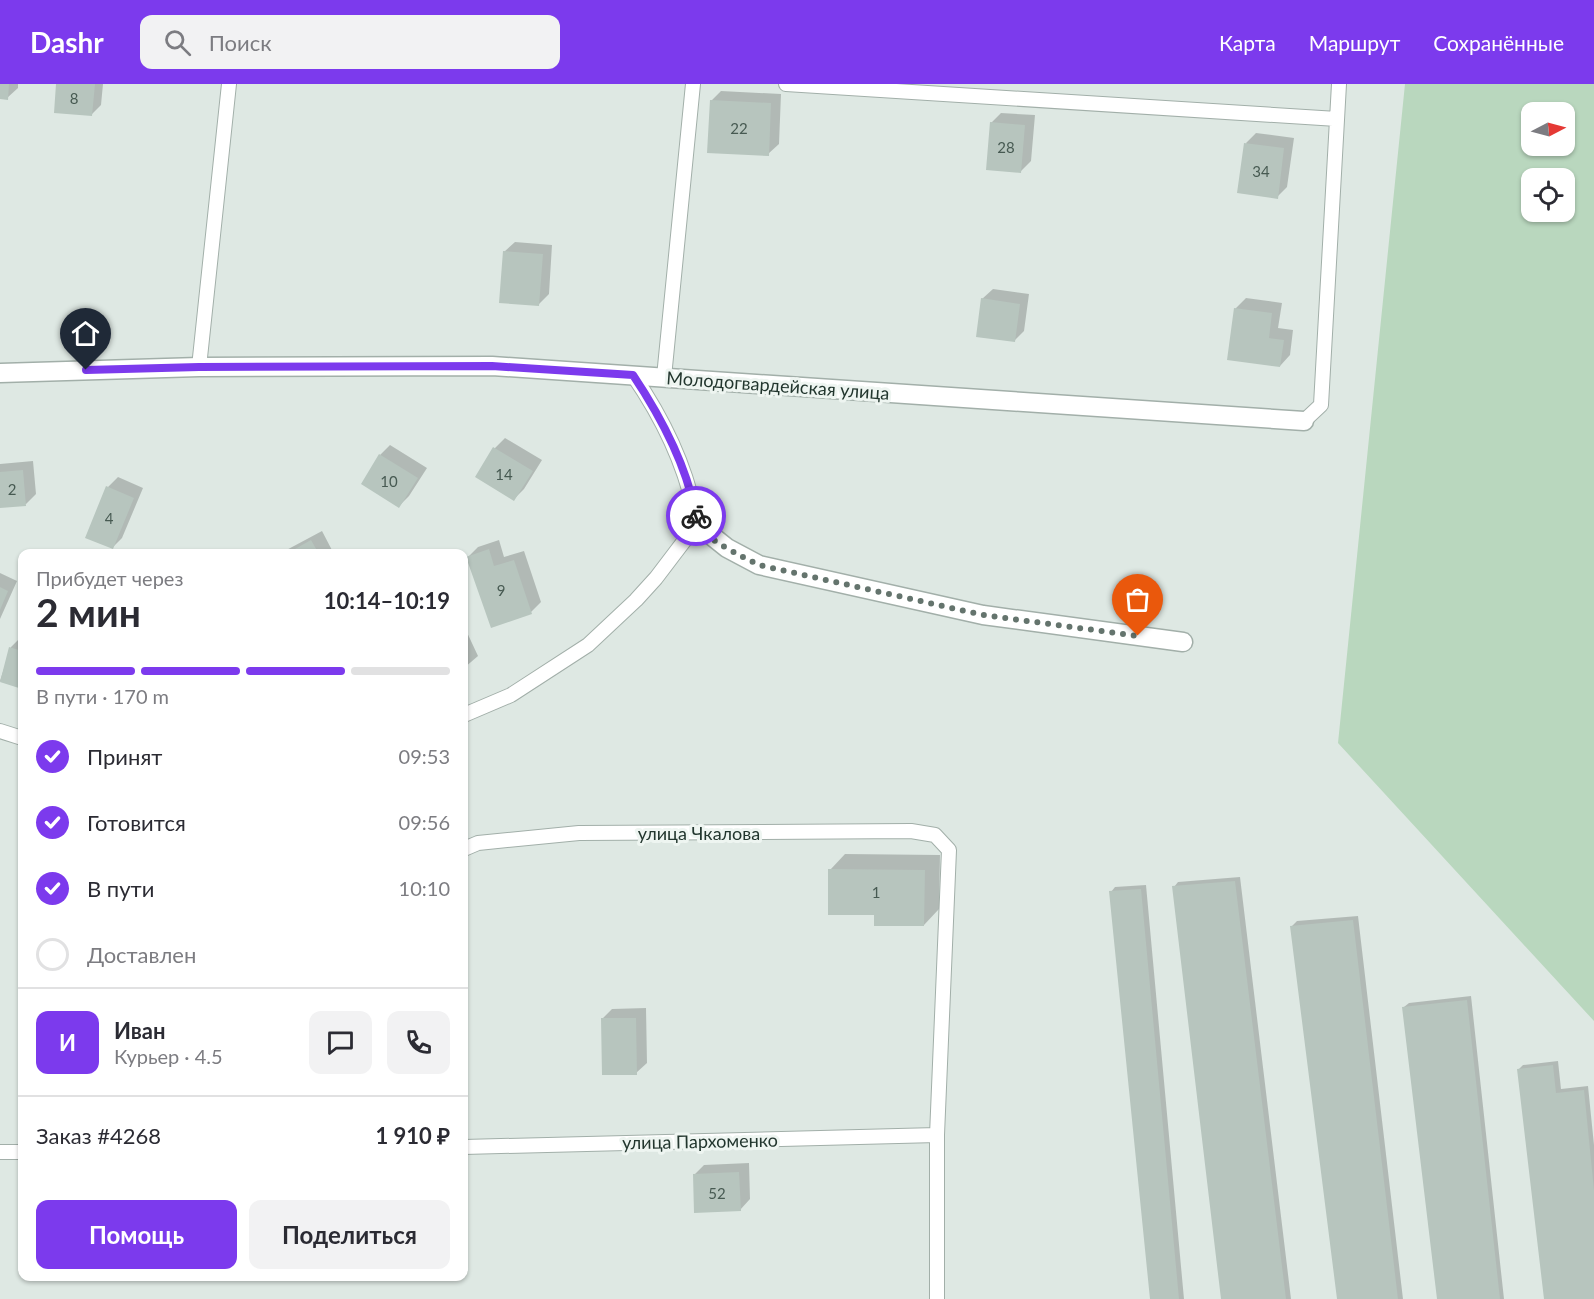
<!DOCTYPE html>
<html lang="ru">
<meta charset="utf-8">
<style>
:root{--surface:#fff;--page:#f2f2f3;--text:#2b2b33;--muted:#7c7c81;--line:#e1e1e2;--accent:#7c3aed}
body{margin:0;font-family:Lato,sans-serif;background:var(--page);color:var(--text);height:100vh;display:flex;flex-direction:column;font-size:22px;white-space:nowrap}
*{box-sizing:border-box;margin:0}
p{font-size:20px;color:var(--muted)}
.icon{flex:none;width:33px;height:33px;fill:none;stroke:currentColor;stroke-width:2;stroke-linecap:round;stroke-linejoin:round}
.map{position:relative;flex:1;overflow:hidden}
.details{position:absolute;left:18px;top:465px;width:450px;height:732px;display:flex;flex-direction:column;background:var(--surface);border-radius:12px;box-shadow:0 2px 4px #0004}
.details>*{flex:none}
.needle{width:39px;rotate:84deg}
.buttons{position:absolute;left:1521px;top:18px;display:grid;gap:12px}
.buttons a{display:grid;place-items:center;width:54px;height:54px;border-radius:12px;background:var(--surface);box-shadow:0 2px 4px #0004;font-size:30px}
.pin{position:absolute;display:grid;place-items:center;width:51px;height:51px;color:#fff;margin:-62px -26px;border-radius:50% 50% 50% 0;rotate:-45deg;box-shadow:0 0 6px #0007}
.pin .icon{rotate:45deg}
.courier{position:absolute;display:grid;place-items:center;width:60px;height:60px;margin:-30px;border:4px solid #7c3aed;border-radius:50%;background:#fff;color:#222;box-shadow:0 2px 8px #0007}
.overview em{font-style:normal;font-weight:700}
.overview div{display:flex;flex-direction:column-reverse}
.overview{display:flex;align-items:center;justify-content:space-between;height:102px;padding:0 18px}
h1{font-size:39px;font-weight:700;line-height:45px}
.bar{display:grid;grid-template-columns:repeat(4,1fr);gap:9px 6px;align-content:center;height:72px;padding:0 18px}
.bar i{height:8px;border-radius:4px;background:var(--line)}
.bar .selected{background:var(--accent)}
.bar p{grid-column:span 4}
.line{display:flex;align-items:center;gap:15px;padding:0 18px;border-top:2px solid var(--line)}
.line div{flex:1}
.round{display:grid;place-items:center;flex:none;width:63px;height:63px;border-radius:12px;background:var(--page)}
ol{padding:0 18px;list-style:none}
li{display:flex;align-items:center;gap:18px;height:66px}
li p{margin-inline-start:auto}
li .icon{padding:6px;border-radius:50%;background:var(--accent);color:#fff;stroke-width:4}
li:last-child{color:var(--muted)}
li i{width:33px;height:33px;border:3px solid var(--line);border-radius:50%}
.cta{display:flex;gap:12px;margin-top:auto;padding:12px 18px}
.cta a{flex:1;height:69px;border-radius:12px;background:var(--accent);color:#fff;font-size:24px;font-weight:700;line-height:69px;text-align:center}
.cta a+a{background:var(--page);color:var(--text)}
header{display:flex;align-items:center;gap:36px;box-sizing:border-box;height:84px;padding:0 30px;background:var(--accent);color:#fff}
header strong{font-size:28px}
nav{display:flex;gap:33px;margin-inline-start:auto;font-size:21px}
.search{width:420px;height:54px;background:var(--page);display:flex;align-items:center;gap:15px;box-sizing:border-box;padding:0 21px;border-radius:12px;color:var(--muted);font-size:22px}
.map>svg:first-child{display:block}
.green{fill:#b9d7be;fill-rule:evenodd}
.shadow{fill:#0003}
.building{fill:#b7c5be}
.lines{fill:none;stroke-linecap:round;stroke-linejoin:round}
.lane-casing{stroke:#a2afa9;stroke-width:16}
.street-casing{stroke:#a2afa9;stroke-width:21}
.lane{stroke:#fff;stroke-width:14}
.street{stroke:#fff;stroke-width:18}
.done{stroke:#64746d;stroke-width:6;stroke-dasharray:0 10.8}
.route{stroke:#7c3aed;stroke-width:8}
.labels{text-anchor:middle;dominant-baseline:central;stroke-width:6;stroke-linejoin:round;paint-order:stroke}
.number-label{font-size:15px;fill:#475a52}
.street-label{font-size:18px;fill:#22362e;stroke:#eef5f1}
</style>
<header>
<strong>Dashr</strong>
<div class="search"><svg class="icon" aria-label="search" viewBox="0 0 24 24"><circle cx="10" cy="10" r="6"/><path d="M15 15l6 6"/></svg>Поиск</div>
<nav><a>Карта</a><a>Маршрут</a><a>Сохранённые</a></nav>
</header>
<div class="map">
<svg width="1594" height="1215" viewBox="0 0 1594 1215">
<rect width="100%" height="100%" fill="#dee8e3"/>
<path class="green" d="M 1405,0 L 1594,0 L 1594,937 L 1338,659 ZM 1532,28 L 1564,28 L 1564,62 L 1532,62 ZM 1532,94 L 1564,94 L 1564,128 L 1532,128 Z"/>
<path class="shadow" d="M 0,0 L 18,0 L 18,4 L 7,14 L 0,14 Z
M 58,0 L 103,0 L 101,21 L 91,31 Z
M 721,7 L 781,10 L 779,60 L 768,70 L 711,17 Z
M 1001,29 L 1035,31 L 1031,77 L 1021,87 L 991,39 Z
M 1256,49 L 1294,54 L 1287,103 L 1277,113 L 1246,59 Z
M 515,158 L 552,161 L 549,210 L 539,220 L 504,168 Z
M 993,205 L 1029,210 L 1024,247 L 1014,257 L 982,215 Z
M 1246,214 L 1282,219 L 1278,244 L 1293,246 L 1290,271 L 1280,282 L 1235,225 Z
M 505,354 L 542,376 L 524,405 L 514,415 L 477,393 L 495,364 Z
M 390,361 L 427,384 L 409,412 L 399,422 L 380,371 Z
M 33,377 L 36,410 L 26,420 L 0,422 L 0,380 Z
M 118,393 L 143,404 L 122,454 L 112,464 L 108,403 Z
M 322,447 L 334,470 L 279,470 Z
M 499,456 L 504,473 L 524,467 L 541,518 L 531,528 L 468,473 L 478,463 Z
M 0,489 L 17,497 L 0,535 Z
M 464,542 L 478,572 L 464,584 Z
M 21,553 L 22,554 L 22,604 L 0,597 L 11,563 Z
M 845,770 L 940,771 L 939,825 L 924,841 L 876,830 L 830,786 Z
M 1240,793 L 1291,1215 L 1222,1215 L 1174,803 L 1178,798 Z
M 1146,801 L 1184,1215 L 1151,1215 L 1111,808 L 1115,803 Z
M 1358,832 L 1403,1215 L 1339,1215 L 1292,842 L 1297,837 Z
M 1471,912 L 1504,1215 L 1438,1215 L 1404,923 L 1409,919 Z
M 646,924 L 647,979 L 636,989 L 602,935 L 612,925 Z
M 1558,977 L 1561,1005 L 1588,1002 L 1594,1061 L 1594,1215 L 1545,1215 L 1519,985 L 1523,981 Z
M 749,1079 L 750,1115 L 740,1126 L 694,1091 L 704,1081 Z"/>
<path class="building" d="M 0,0 L 9,0 L 8,16 L 0,15 Z
M 56,0 L 95,0 L 92,32 L 54,29 Z
M 710,16 L 771,19 L 769,72 L 707,69 Z
M 990,38 L 1025,41 L 1021,89 L 986,86 Z
M 1244,59 L 1284,64 L 1278,115 L 1237,109 Z
M 503,167 L 543,170 L 539,222 L 499,219 Z
M 981,214 L 1020,220 L 1015,258 L 976,253 Z
M 1234,224 L 1272,229 L 1269,254 L 1284,256 L 1280,283 L 1227,276 Z
M 493,363 L 533,387 L 514,417 L 475,393 Z
M 379,370 L 418,394 L 399,424 L 361,400 Z
M 23,386 L 26,422 L 0,424 L 0,388 Z
M 106,402 L 134,414 L 113,465 L 85,454 Z
M 311,456 L 319,470 L 286,470 Z
M 489,465 L 494,482 L 514,476 L 532,530 L 491,544 L 466,473 Z
M 0,503 L 8,507 L 0,526 Z
M 9,563 L 22,567 L 22,605 L 0,598 Z
M 828,785 L 925,786 L 924,842 L 874,842 L 874,831 L 828,831 Z
M 1235,797 L 1286,1215 L 1221,1215 L 1172,802 Z
M 1141,805 L 1179,1215 L 1150,1215 L 1109,807 Z
M 1353,836 L 1398,1215 L 1337,1215 L 1290,842 Z
M 1467,916 L 1500,1215 L 1437,1215 L 1402,923 Z
M 601,934 L 636,934 L 637,991 L 602,991 Z
M 1553,981 L 1556,1009 L 1584,1006 L 1594,1106 L 1594,1215 L 1544,1215 L 1517,985 Z
M 739,1088 L 741,1127 L 694,1129 L 693,1090 Z"/>
<g class="lines">
<g class="lane-casing">
<path id="lane" d="M 786,0 L 1337,35
M 199,283 L 229,0
M 664,293 L 693,0
M 1304,337 L 1321,321 L 1339,0
M 464,631 L 511,611 L 588,561 L 636,516 L 656,494 L 697,440 C 688,386 664,336 633,291
M 0,647 L 22,654
M 464,765 L 478,759 L 579,749 L 911,747 L 935,751 L 949,766 L 937,1051 L 937,1215
M 464,1063 L 937,1051
M 0,1068 L 22,1068"/>
</g>
<g class="street-casing">
<path id="street" d="M 0,289 L 199,283 L 492,282 L 1304,337
M 697,440 L 727,464 L 759,481 L 983,531 L 1183,558"/>
</g>
<use href="#lane" class="lane"/>
<use href="#street" class="street"/>
</g>
<g class="lines">
<path class="done" d="M 696,432 C 696,433 697,439 698,441 C 707,456 743,473 759,481 L 983,531 L 1138,552"/>
<path class="route" d="M 86,286 L 199,283 L 492,282 L 633,291 C 661,333 687,381 696,432"/>
</g>
<g class="labels">
<g class="number-label">
<text x="74" y="14">8</text>
<text x="739" y="44">22</text>
<text x="1006" y="63">28</text>
<text x="1261" y="87">34</text>
<text x="504" y="390">14</text>
<text x="389" y="397">10</text>
<text x="12" y="405">2</text>
<text x="109" y="434">4</text>
<text x="501" y="506">9</text>
<text x="876" y="808">1</text>
<text x="717" y="1109">52</text>
</g>
<g class="street-label">
<text transform="translate(778 301) rotate(4)">Молодогвардейская улица</text>
<text x="699" y="749">улица Чкалова</text>
<text transform="translate(700 1057) rotate(-1)">улица Пархоменко</text>
</g>
</g>
</svg>
<div class="buttons">
<a><svg class="needle" viewBox="-14 -14 28 28"><path d="M0-13l5 13h-10z" fill="#e53935"/><path d="M0 13l5-13h-10z" fill="#7c7c81"/></svg></a>
<a><svg class="icon" aria-label="locate" viewBox="0 0 24 24"><circle cx="12" cy="12" r="6"/><path d="M12 2v4M12 18v4M2 12h4M18 12h4"/></svg></a>
</div>
<div class="pin" style="left:1138px;top:552px;background:#ea580c"><svg class="icon" aria-label="bag" viewBox="0 0 24 24"><path d="M5 8h14l-1 12H6zM9 8a3 3 0 0 1 6 0"/></svg></div>
<div class="pin" style="left:86px;top:286px;background:#1f2937"><svg class="icon" aria-label="home" viewBox="0 0 24 24"><path d="M3 11l9-7 9 7M6 9v11h12V9"/></svg></div>
<div class="courier" style="left:696px;top:432px"><svg class="icon" aria-label="bike" viewBox="0 0 24 24"><circle cx="6" cy="16" r="4"/><circle cx="18" cy="16" r="4"/><path d="M6 16l4-8h5l3 8M10 8l3 8H6M13 5h3"/></svg></div>
<section class="details">
<div class="overview"><div><h1>2 мин</h1><p>Прибудет через</p></div><em>10:14–10:19</em></div>
<div class="bar"><i class="selected"></i><i class="selected"></i><i class="selected"></i><i></i><p>В пути · 170 m</p></div>
<ol>
<li><svg class="icon" aria-label="check" viewBox="0 0 24 24"><path d="M5 12l5 5 9-10"/></svg>Принят<p>09:53</p></li>
<li><svg class="icon" aria-label="check" viewBox="0 0 24 24"><path d="M5 12l5 5 9-10"/></svg>Готовится<p>09:56</p></li>
<li><svg class="icon" aria-label="check" viewBox="0 0 24 24"><path d="M5 12l5 5 9-10"/></svg>В пути<p>10:10</p></li>
<li><i></i>Доставлен</li>
</ol>
<div class="line" style="height:108px"><b class="round" style="background:var(--accent);color:#fff">И</b><div><b>Иван</b><p>Курьер · 4.5</p></div><a class="round"><svg class="icon" aria-label="chat" viewBox="0 0 24 24"><path d="M4 5h16v11H9l-5 4z"/></svg></a><a class="round"><svg class="icon" aria-label="phone" viewBox="0 0 24 24"><path d="M5 4h4l2 5-3 2q2 4 5 5l2-3 5 2v4C11 20 4 13 5 4z"/></svg></a></div>
<div class="line" style="height:78px"><div>Заказ #4268</div><b>1 910 ₽</b></div>
<div class="cta"><a>Помощь</a><a>Поделиться</a></div>
</section>
</div>
